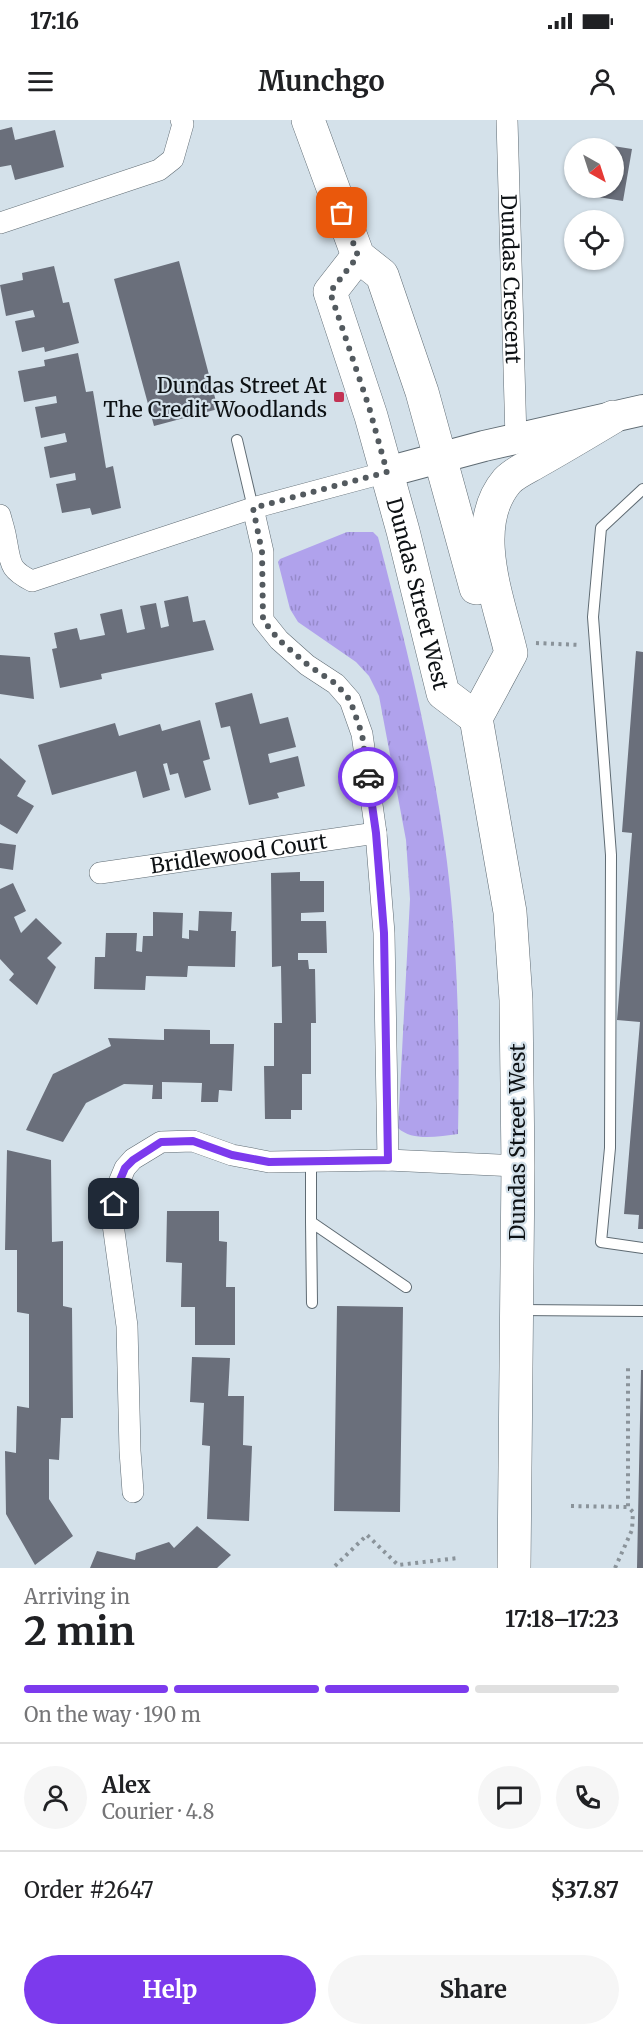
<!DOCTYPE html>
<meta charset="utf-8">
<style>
:root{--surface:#fff;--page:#f6f6f6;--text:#202124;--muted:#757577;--line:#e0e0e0;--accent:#7c3aed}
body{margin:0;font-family:Merriweather,serif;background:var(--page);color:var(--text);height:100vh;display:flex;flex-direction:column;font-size:22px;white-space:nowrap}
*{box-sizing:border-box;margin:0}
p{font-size:20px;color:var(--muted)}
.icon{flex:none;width:33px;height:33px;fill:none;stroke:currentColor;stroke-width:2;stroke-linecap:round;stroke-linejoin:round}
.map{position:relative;height:1448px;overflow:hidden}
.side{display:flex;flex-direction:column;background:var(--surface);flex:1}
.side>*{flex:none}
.needle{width:39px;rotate:141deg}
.tools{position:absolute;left:564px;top:18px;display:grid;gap:12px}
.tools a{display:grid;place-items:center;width:60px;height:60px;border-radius:50%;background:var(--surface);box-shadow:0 2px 4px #0004;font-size:30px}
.pin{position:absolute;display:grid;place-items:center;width:51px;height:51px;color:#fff;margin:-26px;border-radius:12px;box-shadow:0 3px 9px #0006}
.courier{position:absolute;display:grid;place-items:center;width:60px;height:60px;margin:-30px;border:4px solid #7c3aed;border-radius:50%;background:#fff;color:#222;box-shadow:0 2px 8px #0007}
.summary em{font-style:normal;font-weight:700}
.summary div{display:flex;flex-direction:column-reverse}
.summary{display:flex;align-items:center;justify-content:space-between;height:102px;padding:0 24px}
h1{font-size:39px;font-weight:700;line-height:45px}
.bar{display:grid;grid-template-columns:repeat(4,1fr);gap:9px 6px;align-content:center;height:72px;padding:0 24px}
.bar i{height:8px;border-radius:4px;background:var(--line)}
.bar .selected{background:var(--accent)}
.bar p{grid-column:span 4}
.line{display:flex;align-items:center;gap:15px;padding:0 24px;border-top:2px solid var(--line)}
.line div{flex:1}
.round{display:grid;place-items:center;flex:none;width:63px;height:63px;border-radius:32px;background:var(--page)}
.action{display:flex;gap:12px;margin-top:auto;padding:12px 24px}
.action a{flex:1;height:69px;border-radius:36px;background:var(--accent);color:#fff;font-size:24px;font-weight:700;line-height:69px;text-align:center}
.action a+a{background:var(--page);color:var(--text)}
.status{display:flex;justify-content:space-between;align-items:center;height:42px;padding:0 30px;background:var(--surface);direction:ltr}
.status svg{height:16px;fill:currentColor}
header{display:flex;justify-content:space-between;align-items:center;height:78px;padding:0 24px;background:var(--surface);font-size:27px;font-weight:700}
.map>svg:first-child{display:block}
.grass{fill:url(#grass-tufts)}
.building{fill:#6a6f7b}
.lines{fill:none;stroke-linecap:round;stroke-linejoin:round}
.lane-casing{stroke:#5f6b73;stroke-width:12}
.street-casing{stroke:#5f6b73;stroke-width:22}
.secondary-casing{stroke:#5f6b73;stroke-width:32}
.primary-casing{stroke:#5f6b73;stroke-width:34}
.path{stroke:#8a939a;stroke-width:4;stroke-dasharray:3 4.5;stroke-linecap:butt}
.lane{stroke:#fff;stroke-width:10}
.street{stroke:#fff;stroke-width:21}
.secondary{stroke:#fff;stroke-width:30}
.primary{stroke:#fff;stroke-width:33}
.done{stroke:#535a5f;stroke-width:6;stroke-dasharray:0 10.8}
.route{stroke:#7c3aed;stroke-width:8}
.poi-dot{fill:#c33354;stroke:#d4e1ea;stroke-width:2}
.labels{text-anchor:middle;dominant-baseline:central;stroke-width:4.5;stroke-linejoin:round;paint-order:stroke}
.street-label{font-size:21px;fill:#0d1114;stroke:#d4e1ea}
.poi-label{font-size:21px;fill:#0d1114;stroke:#d4e1ea;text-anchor:end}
</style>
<div class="status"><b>17:16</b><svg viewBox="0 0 49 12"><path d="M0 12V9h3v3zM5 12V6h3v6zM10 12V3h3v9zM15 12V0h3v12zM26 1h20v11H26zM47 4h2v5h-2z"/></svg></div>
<header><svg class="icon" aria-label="menu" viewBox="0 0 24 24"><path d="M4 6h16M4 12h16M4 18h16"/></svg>Munchgo<svg class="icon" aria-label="person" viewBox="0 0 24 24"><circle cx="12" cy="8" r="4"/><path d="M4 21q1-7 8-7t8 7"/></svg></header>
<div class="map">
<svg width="643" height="1448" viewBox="0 0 643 1448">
<defs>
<pattern id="grass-tufts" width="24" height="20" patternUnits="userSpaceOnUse" patternTransform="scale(1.5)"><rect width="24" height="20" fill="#b0a2ec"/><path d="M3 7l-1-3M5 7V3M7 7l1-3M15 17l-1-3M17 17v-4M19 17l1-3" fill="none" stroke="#968aca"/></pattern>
</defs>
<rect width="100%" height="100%" fill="#d4e1ea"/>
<path class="grass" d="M 347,412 L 373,412 L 378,417 C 406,525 433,632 447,742 C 458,832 460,923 458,1014 C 439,1016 413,1022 398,1008 L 410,779 L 406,720 L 379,576 L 369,556 L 356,542 L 298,502 L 290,489 L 278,442 L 280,439 Z"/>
<path class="building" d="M 12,7 L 15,20 L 55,10 L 64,47 L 15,60 L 11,45 L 0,47 L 0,10 Z
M 588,22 L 632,29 L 623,81 L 579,74 L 580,68 L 614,68 L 614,28 L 587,28 Z
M 179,141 L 218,289 L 154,306 L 114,159 Z
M 54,146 L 63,183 L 69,182 L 79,223 L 45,232 L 44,227 L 22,232 L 15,201 L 35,197 L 33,190 L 6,196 L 0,165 L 23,160 L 22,153 Z
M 78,233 L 86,272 L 93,271 L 106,348 L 113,346 L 121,388 L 92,395 L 90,388 L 62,393 L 56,364 L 76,360 L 75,353 L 50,358 L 44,327 L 67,322 L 65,313 L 41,318 L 35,287 L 57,283 L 56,276 L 24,282 L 18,251 L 45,246 L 44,240 Z
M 188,476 L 193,502 L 205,500 L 214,530 L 101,554 L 102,559 L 60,568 L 52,529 L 57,528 L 54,513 L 77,508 L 80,520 L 105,515 L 100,494 L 122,489 L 127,513 L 145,509 L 140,486 L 156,483 L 161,508 L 169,506 L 164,481 Z
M 636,531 L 643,532 L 643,1109 L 638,1109 L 639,1095 L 624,1094 L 640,902 L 617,900 L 632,713 L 622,712 Z
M 0,535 L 30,537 L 34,579 L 0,574 Z
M 252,573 L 260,604 L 288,597 L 296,627 L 268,634 L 270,643 L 298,636 L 305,666 L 277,673 L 279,678 L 249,685 L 230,606 L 221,608 L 215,583 Z
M 200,600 L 210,639 L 203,641 L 211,670 L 185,678 L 178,653 L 170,655 L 167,643 L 163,644 L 170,670 L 143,678 L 136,651 L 52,675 L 38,625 L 115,603 L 119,616 L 160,604 L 162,611 Z
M 0,638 L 26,661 L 17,676 L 34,686 L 17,714 L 0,704 Z
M 0,723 L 16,725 L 13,750 L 0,748 Z
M 300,752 L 300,761 L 324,761 L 324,792 L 301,793 L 301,801 L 326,801 L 327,833 L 298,833 L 298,840 L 308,840 L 309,849 L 315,849 L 316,903 L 311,903 L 311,954 L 302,954 L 302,990 L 291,990 L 291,999 L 265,999 L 264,946 L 274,946 L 274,903 L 282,903 L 281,846 L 272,847 L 271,753 Z
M 13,763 L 26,791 L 14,797 L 21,813 L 36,798 L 62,823 L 47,838 L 56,847 L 37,885 L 9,860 L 14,854 L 0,839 L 0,769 Z
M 199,791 L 232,792 L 231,811 L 236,811 L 235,847 L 188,846 L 187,857 L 146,856 L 145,870 L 94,869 L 95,837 L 105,837 L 106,813 L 137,813 L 136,831 L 142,832 L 143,816 L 153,816 L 153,792 L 183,793 L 182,818 L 189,819 L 189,810 L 198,811 Z
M 164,909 L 210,910 L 210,924 L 234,924 L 232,971 L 219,970 L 218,982 L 201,982 L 202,963 L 162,962 L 162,979 L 152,979 L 153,965 L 124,964 L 86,983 L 63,1022 L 26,1010 L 53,954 L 111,926 L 108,918 L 164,920 Z
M 7,1030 L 51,1040 L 52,1122 L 63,1121 L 63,1186 L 72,1188 L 73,1298 L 61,1298 L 59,1340 L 49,1339 L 49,1379 L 73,1416 L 35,1445 L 6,1394 L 5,1331 L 16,1333 L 17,1286 L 29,1288 L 29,1194 L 17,1192 L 17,1130 L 5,1130 Z
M 167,1091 L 219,1091 L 219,1121 L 227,1122 L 226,1167 L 235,1167 L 235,1225 L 195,1225 L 195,1187 L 181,1187 L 182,1143 L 166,1142 Z
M 337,1186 L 403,1187 L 400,1392 L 334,1391 Z
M 192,1237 L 230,1238 L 228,1276 L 244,1276 L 243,1325 L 252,1326 L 249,1401 L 207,1399 L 210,1326 L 202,1325 L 204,1283 L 190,1282 Z
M 641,1250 L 643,1250 L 643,1448 L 637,1448 Z
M 197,1406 L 231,1435 L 217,1448 L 90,1448 L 97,1431 L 135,1440 L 136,1433 L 169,1422 L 174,1428 Z"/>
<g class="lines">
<g class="lane-casing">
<path id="lane" d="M 237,320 L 253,388
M 643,369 L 601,408 L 593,497 L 611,735 L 610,1028 L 601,1122 L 643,1128
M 311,1041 L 311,1102 L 406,1167
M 311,1102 L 312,1183
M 519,1190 L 643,1191"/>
</g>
<g class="street-casing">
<g id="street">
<path id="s1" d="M 507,0 L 516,319"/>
<path d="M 0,103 L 159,50 L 173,39 L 183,4 L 181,0"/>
<path d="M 253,388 L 263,432 L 263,500 L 279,520 L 307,545 L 336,564 L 350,580 L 362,614 L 376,713 L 384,813 L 388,1040"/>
<path d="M 0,395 C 2,403 5,411 6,419 C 11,443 8,449 32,461 L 253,388 L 387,352"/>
<path id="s2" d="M 100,753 L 376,713"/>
<path d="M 133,1372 L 130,1331 L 127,1206 L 112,1097 L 115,1072 L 125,1048 L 133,1039 L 161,1022 L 193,1021 L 232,1035 L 269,1042 L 388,1040 L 518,1046"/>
</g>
</g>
<g class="secondary-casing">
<path id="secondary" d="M 387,352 L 484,326 L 643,290"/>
</g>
<g class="primary-casing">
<g id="primary">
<path d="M 308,0 L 358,136 L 382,155 L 422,272 L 476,468"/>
<path id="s3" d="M 358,136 L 330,172 L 371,296 L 403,411 L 443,573 L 476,598"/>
<path d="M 514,1448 L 518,1046 L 516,880 L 510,792 L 476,598 L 511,533 C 499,481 468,407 507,361 C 514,353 528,347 538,341 C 563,327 588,312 613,297"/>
</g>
</g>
<path class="path" d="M 536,523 L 580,525
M 571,1386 L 628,1387
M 335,1446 L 367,1415 L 398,1445 L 458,1438
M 615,1448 L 632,1410 L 633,1392 L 628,1387 L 628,1248"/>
<use href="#lane" class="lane"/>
<use href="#street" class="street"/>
<use href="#secondary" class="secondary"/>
<use href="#primary" class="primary"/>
</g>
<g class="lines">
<path class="done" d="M 342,93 L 358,136 L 330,172 L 369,287 L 387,352 L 253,388 L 262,432 L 263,500 L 279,520 L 308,545 L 336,564 L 350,580 L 362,614 L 368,657"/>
<path class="route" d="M 114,1084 L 115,1072 L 125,1048 L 133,1040 L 161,1022 L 193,1021 L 232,1035 L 269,1042 L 388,1040 L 384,813 L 376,713 L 368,657"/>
</g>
<rect class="poi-dot" x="333" y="271" width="12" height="12" rx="3"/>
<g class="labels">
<g class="street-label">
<text stroke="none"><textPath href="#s1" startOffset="159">Dundas Crescent</textPath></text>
<text stroke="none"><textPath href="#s3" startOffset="360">Dundas Street West</textPath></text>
<text stroke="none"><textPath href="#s2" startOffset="140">Bridlewood Court</textPath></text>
<text transform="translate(517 1022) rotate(-90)">Dundas Street West</text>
</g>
<g class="poi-label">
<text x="327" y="265">Dundas Street At<tspan x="327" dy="24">The Credit Woodlands</tspan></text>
</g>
</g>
</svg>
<div class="tools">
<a><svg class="needle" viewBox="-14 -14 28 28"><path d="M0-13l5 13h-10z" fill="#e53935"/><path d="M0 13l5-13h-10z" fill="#757577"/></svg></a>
<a><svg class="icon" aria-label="locate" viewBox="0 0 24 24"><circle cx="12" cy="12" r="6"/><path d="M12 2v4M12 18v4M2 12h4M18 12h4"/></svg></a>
</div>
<div class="pin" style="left:342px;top:93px;background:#ea580c"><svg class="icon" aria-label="bag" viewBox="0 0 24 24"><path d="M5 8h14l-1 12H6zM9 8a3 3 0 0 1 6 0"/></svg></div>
<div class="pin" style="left:114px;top:1084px;background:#1f2937"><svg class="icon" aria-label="home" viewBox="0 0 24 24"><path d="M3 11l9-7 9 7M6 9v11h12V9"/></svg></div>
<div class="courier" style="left:368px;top:657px"><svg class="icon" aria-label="car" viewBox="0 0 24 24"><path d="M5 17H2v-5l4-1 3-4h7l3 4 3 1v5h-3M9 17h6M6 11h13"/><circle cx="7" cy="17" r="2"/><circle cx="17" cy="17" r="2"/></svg></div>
</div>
<section class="side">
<div class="summary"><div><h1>2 min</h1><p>Arriving in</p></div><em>17:18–17:23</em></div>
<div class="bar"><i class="selected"></i><i class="selected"></i><i class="selected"></i><i></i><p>On the way · 190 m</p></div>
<div class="line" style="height:108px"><a class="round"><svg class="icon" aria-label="person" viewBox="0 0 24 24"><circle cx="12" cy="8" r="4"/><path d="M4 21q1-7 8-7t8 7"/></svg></a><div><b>Alex</b><p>Courier · 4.8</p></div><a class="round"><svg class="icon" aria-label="chat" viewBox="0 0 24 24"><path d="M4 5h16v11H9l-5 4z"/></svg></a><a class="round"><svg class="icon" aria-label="phone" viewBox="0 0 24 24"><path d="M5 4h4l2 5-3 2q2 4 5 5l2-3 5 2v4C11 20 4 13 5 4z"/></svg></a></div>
<div class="line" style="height:78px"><div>Order #2647</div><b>$37.87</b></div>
<div class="action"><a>Help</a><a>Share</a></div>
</section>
